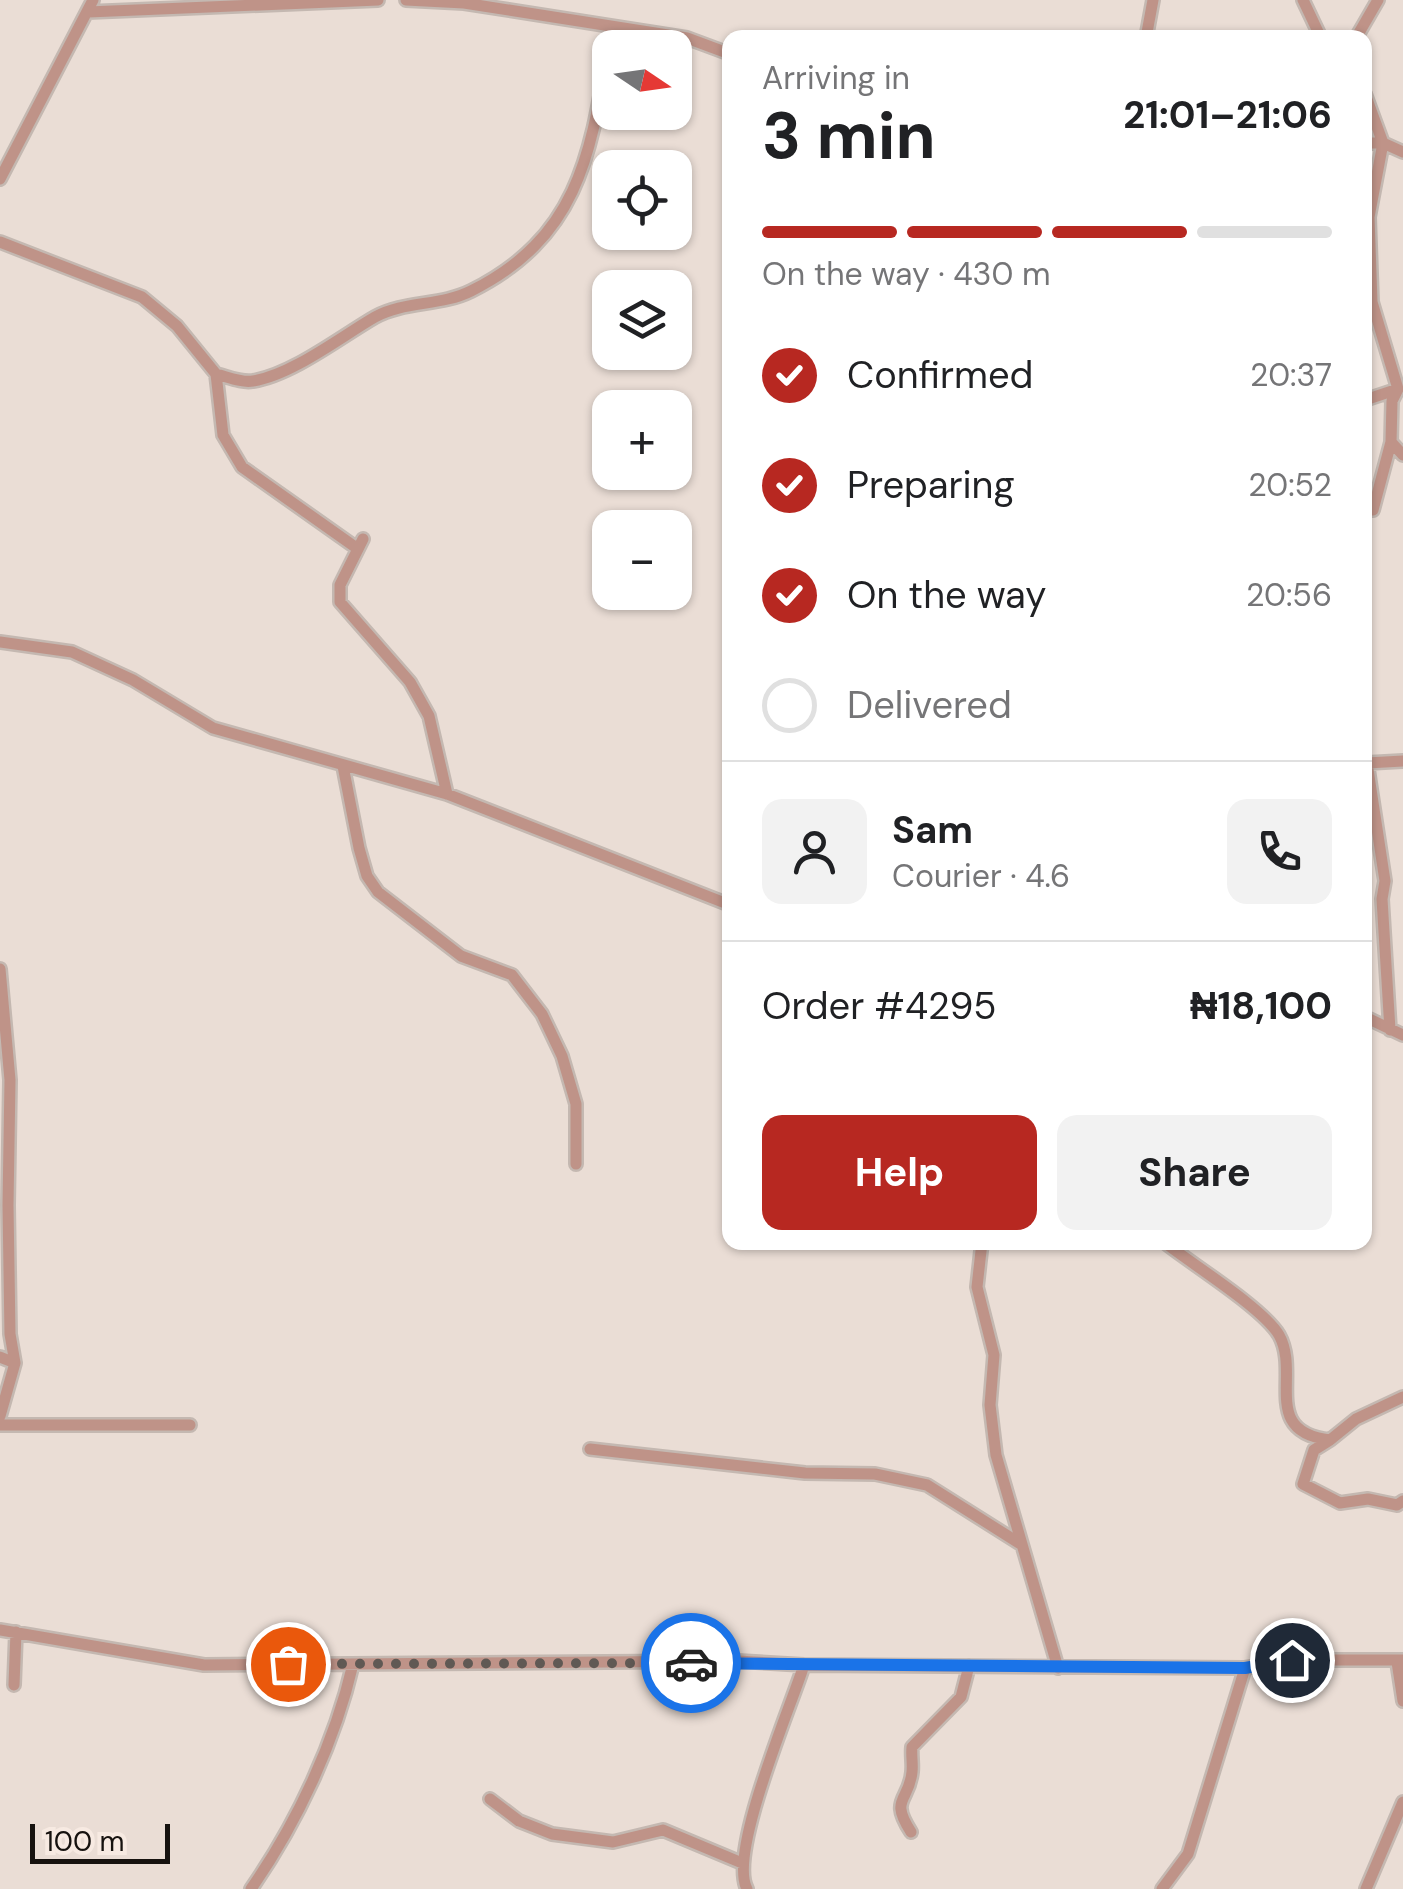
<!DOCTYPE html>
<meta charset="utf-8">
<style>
:root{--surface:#fff;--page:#f2f2f2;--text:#202124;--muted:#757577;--line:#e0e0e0;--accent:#b72821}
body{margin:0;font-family:"DM Sans",sans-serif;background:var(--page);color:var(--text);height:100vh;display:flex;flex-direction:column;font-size:38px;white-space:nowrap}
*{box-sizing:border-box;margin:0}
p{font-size:32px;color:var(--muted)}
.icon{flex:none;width:55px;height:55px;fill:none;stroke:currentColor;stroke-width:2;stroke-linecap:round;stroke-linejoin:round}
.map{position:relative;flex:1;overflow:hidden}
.panel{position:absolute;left:722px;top:30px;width:650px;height:1220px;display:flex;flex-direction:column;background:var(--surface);border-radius:20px;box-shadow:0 2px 8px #0004}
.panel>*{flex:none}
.needle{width:65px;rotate:103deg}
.fabs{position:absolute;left:592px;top:30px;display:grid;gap:20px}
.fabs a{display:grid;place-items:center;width:100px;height:100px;border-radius:20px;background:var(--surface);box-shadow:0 2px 8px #0004;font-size:50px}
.scale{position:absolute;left:30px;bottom:25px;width:140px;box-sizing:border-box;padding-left:10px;border:5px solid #16120f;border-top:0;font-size:28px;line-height:35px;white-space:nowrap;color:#16120f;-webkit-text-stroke:8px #f7eae2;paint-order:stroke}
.pin{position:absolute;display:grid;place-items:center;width:85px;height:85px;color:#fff;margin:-42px;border:5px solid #fff;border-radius:50%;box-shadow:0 2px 10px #0007}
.courier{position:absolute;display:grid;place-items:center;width:100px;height:100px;margin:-50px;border:8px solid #1a73e8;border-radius:50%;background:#fff;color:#222;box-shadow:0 2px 12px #0007}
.headline em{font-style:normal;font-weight:700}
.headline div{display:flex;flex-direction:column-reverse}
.headline{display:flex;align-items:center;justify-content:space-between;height:170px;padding:0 40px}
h1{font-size:65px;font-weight:700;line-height:75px}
.bar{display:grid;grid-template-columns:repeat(4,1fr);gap:15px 10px;align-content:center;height:120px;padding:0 40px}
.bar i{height:12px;border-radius:8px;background:var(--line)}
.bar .on{background:var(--accent)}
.bar p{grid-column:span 4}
.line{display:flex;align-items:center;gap:25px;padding:0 40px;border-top:2px solid var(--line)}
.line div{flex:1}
.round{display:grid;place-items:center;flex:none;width:105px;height:105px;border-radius:20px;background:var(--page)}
ol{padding:0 40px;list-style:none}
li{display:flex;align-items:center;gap:30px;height:110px}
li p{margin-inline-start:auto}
li .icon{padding:10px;border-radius:50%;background:var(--accent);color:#fff;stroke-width:4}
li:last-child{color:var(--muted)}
li i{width:55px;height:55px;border:5px solid var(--line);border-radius:50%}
.cta{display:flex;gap:20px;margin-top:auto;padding:20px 40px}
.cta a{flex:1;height:115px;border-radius:20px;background:var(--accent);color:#fff;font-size:40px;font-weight:700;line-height:115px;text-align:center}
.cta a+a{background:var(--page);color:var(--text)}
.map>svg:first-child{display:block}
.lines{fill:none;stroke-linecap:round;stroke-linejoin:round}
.street-casing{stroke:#c4b8b1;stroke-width:16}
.street{stroke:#bf9388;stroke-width:11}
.done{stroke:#605954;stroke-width:10;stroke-dasharray:0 18}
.route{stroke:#1a73e8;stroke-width:12}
</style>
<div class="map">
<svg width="1403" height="1889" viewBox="0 0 1403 1889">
<rect width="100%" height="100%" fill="#eaddd5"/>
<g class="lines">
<g class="street-casing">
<path id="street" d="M 406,0 L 464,3 L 687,38 L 730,54
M 1303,0 L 1321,38
M 88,12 L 378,0
M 1146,38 L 1153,0
M 1356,38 L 1378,0
M 1365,94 L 1383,143 L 1369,217 L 1372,302 L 1398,389 L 1392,401 L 1391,442 L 1403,455
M 1365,143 L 1383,143 L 1403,152
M 0,179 L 93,0
M 0,242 L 142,297 L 177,326 L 216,374 L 223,435 L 242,467 L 358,549
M 216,374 C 228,377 242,383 253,381 C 292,375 342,336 375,317 C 404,301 441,306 471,291 C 587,233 592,140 612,27
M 1365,400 L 1398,389
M 1373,510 L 1391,442
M 363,539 L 340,585 L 340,602 L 410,682 L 429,716 L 447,794
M 0,642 L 72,652 L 133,680 L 213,728 L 447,794 L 730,905
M 343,766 L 359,848 L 367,876 L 378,892 L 461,956 L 512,975 L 542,1014 L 562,1056 L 576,1104 L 576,1164
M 0,969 L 10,1080 L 8,1205 L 10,1334 L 15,1363 L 0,1416
M 1365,1017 L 1403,1035
M 1390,1030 L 1382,899 L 1385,881 L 1367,763 L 1403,761
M 982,1242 L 977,1287 L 994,1355 L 990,1405 L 996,1455 L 1058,1668
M 1164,1242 C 1193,1265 1263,1308 1279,1335 C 1301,1374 1260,1432 1330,1440 L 1356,1419 L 1403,1397
M 0,1357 L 15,1363
M 0,1425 L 190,1425
M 1330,1440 L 1314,1450 L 1303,1484 L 1340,1503 L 1368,1499 L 1397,1505 L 1403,1501
M 590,1449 L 805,1473 L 875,1474 L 927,1485 L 1019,1543
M 0,1630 L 204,1665 L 738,1661 L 804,1665 L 1245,1668 L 1292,1660 L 1403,1660
M 1397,1662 L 1403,1701
M 14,1685 L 16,1632
M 490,1799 L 519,1821 L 552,1834 L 613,1842 L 663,1830 L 742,1863
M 911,1832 C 889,1798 909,1802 912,1772 C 913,1763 911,1756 912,1747 L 961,1697 L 969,1666
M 251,1889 C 297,1823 335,1742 353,1664
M 747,1889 C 728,1853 790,1709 804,1665
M 1162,1889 L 1188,1854 L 1245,1668
M 1366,1889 L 1403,1802"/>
</g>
<use href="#street" class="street"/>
</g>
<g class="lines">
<path class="done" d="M 288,1664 L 691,1663"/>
<path class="route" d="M 691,1663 L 1245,1668 L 1292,1660"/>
</g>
</svg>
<div class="fabs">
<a><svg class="needle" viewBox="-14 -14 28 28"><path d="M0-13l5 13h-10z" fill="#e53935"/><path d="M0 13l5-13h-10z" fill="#757577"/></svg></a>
<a><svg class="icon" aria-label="locate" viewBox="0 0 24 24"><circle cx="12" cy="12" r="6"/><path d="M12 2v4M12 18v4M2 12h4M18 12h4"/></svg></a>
<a><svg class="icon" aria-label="layers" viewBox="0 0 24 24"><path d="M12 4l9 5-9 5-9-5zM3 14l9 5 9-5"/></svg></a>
<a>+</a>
<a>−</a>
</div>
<div class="scale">100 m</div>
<div class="pin" style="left:288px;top:1664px;background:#ea580c"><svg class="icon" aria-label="bag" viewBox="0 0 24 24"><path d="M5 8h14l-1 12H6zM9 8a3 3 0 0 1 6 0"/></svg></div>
<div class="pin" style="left:1292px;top:1660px;background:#1f2937"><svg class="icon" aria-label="home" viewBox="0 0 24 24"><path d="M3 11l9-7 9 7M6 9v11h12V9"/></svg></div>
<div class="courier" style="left:691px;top:1663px"><svg class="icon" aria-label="car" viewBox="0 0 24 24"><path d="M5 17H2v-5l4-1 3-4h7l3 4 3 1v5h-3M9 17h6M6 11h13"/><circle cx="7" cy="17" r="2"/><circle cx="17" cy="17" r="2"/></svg></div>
<section class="panel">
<div class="headline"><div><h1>3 min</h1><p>Arriving in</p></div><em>21:01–21:06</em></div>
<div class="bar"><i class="on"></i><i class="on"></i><i class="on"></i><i></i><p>On the way · 430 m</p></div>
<ol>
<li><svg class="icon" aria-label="check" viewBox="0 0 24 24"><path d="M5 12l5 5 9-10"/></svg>Confirmed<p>20:37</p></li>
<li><svg class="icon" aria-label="check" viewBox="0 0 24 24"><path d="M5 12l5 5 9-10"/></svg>Preparing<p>20:52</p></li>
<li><svg class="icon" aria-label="check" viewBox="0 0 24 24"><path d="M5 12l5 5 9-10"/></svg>On the way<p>20:56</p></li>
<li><i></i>Delivered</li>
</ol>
<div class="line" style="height:180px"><a class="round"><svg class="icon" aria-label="person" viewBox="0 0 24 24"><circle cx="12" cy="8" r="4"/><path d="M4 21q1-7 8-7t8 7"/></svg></a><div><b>Sam</b><p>Courier · 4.6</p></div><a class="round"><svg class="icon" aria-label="phone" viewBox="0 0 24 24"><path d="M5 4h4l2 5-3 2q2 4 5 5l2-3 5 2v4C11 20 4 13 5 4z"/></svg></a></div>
<div class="line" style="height:130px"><div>Order #4295</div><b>₦18,100</b></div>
<div class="cta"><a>Help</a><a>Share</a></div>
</section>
</div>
